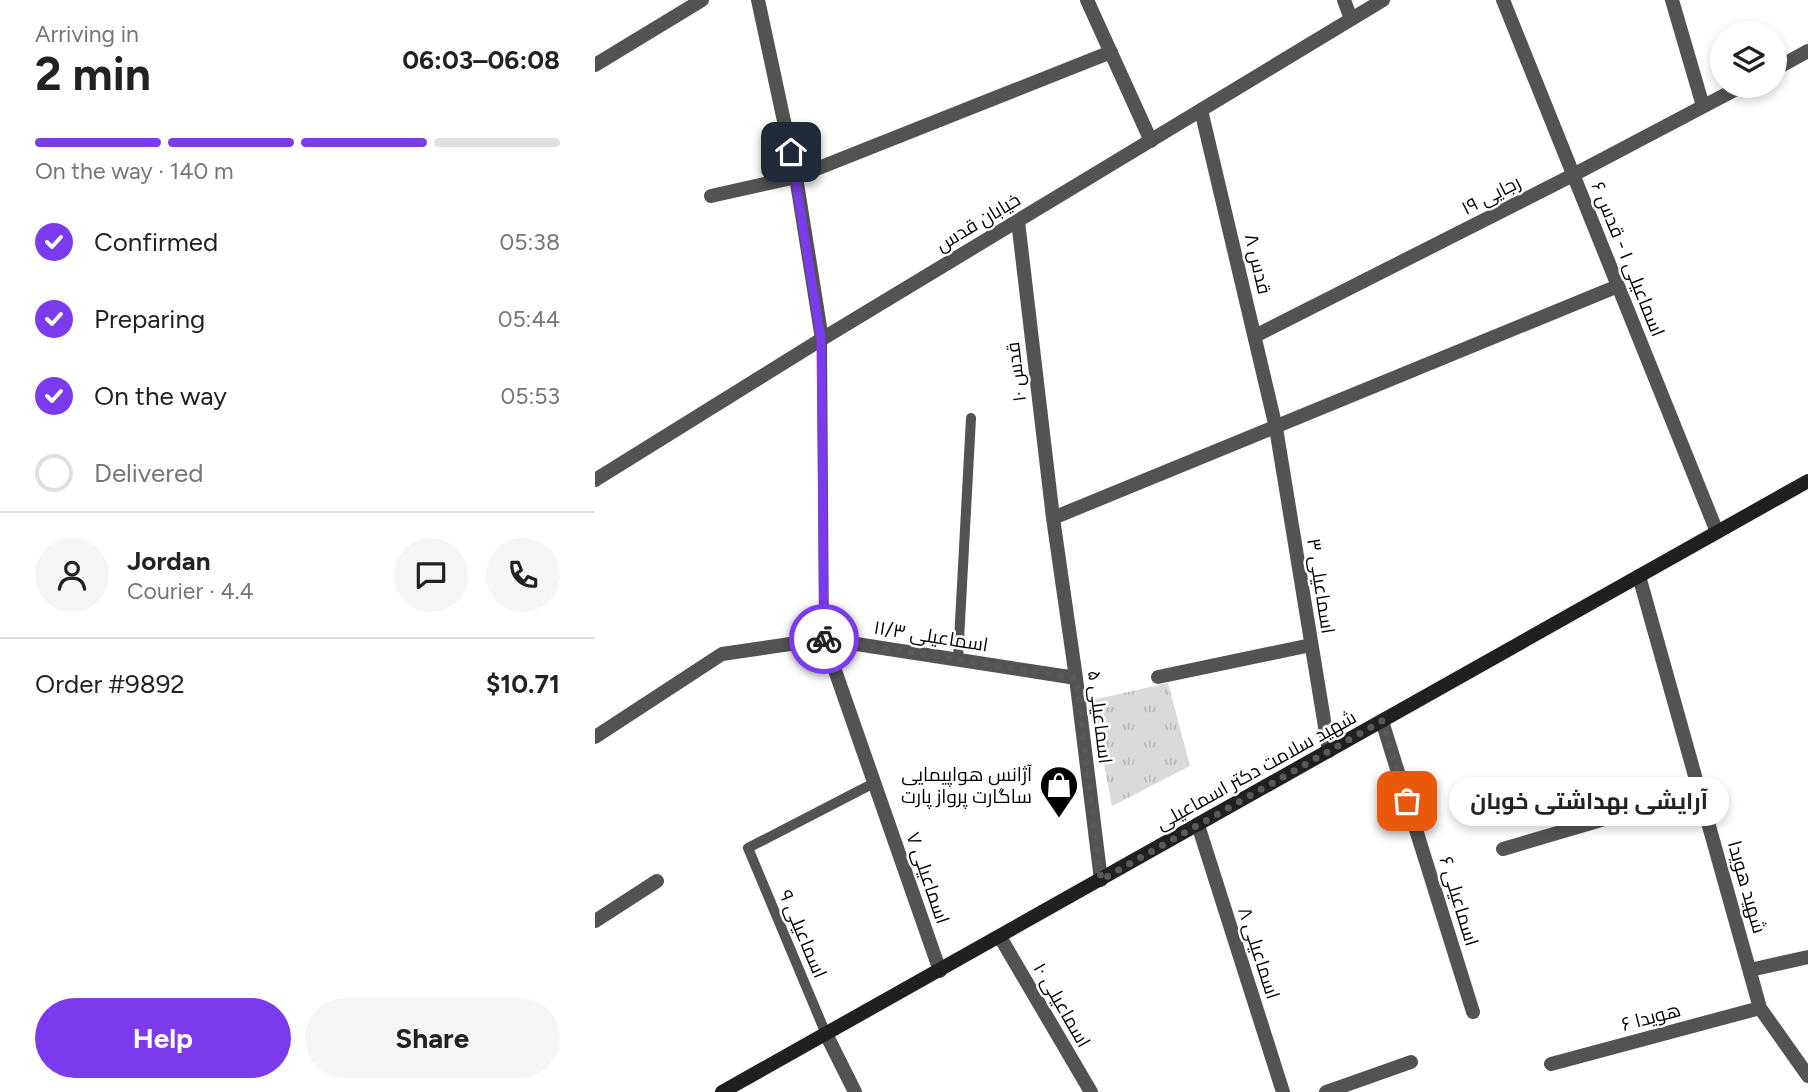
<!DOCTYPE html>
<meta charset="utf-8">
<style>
:root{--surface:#fff;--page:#f6f6f6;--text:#222;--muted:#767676;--line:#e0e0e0;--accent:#7c3aed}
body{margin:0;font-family:Figtree,Cairo,sans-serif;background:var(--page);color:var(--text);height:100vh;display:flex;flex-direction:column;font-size:26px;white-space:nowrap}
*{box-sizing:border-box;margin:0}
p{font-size:23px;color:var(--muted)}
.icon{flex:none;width:38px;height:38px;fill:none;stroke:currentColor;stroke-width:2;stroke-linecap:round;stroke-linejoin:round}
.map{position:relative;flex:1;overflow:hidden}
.drawer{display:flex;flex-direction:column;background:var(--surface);width:595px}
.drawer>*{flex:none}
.buttons{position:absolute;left:1115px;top:21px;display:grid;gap:14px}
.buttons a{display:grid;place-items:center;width:77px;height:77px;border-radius:50%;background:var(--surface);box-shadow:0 4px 10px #0003;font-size:35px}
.pin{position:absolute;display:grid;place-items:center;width:60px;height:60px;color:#fff;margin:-30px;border-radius:14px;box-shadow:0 4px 10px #0006}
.courier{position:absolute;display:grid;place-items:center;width:70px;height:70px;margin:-35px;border:5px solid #7c3aed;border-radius:50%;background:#fff;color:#222;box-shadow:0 2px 9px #0007}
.bubble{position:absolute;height:49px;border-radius:24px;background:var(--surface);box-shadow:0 4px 10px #0003;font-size:23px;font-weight:700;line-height:49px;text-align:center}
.overview em{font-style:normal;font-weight:700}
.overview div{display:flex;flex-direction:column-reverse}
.overview{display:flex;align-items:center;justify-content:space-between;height:119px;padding:0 35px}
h1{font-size:46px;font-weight:700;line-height:52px}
.bar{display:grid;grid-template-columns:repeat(4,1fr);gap:10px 7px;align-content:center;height:84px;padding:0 35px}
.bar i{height:9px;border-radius:5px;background:var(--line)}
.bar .current{background:var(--accent)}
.bar p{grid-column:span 4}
.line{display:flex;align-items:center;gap:18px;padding:0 35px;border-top:2px solid var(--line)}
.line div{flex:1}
.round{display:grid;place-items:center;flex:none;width:74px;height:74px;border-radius:37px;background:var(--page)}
ol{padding:0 35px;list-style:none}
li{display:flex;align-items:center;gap:21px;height:77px}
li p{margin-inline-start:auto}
li .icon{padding:7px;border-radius:50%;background:var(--accent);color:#fff;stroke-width:4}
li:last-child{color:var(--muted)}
li i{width:38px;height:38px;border:4px solid var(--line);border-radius:50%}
.primary-button{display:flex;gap:14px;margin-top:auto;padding:14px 35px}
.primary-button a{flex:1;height:80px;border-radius:42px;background:var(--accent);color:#fff;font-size:28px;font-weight:700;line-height:80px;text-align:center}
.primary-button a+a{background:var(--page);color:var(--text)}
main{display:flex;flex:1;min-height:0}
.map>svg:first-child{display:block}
.grass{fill:url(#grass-tufts)}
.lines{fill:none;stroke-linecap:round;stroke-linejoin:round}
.service{stroke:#535353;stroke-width:10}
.minor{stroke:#535353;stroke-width:14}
.tertiary{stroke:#535353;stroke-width:14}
.secondary{stroke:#202020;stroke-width:14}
.done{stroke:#595959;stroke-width:7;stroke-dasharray:0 12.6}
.route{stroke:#7c3aed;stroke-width:9}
.labels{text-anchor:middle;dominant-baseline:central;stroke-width:5;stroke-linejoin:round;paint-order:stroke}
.street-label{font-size:19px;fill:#000;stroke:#fff}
.poi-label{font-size:19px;fill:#000;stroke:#fff;text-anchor:end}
</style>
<main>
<section class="drawer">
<div class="overview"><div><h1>2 min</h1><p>Arriving in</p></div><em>06:03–06:08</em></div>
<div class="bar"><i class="current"></i><i class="current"></i><i class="current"></i><i></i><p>On the way · 140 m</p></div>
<ol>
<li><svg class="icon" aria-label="check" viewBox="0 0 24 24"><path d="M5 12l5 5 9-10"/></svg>Confirmed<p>05:38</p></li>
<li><svg class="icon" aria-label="check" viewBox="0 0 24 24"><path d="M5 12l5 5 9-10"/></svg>Preparing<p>05:44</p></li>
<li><svg class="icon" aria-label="check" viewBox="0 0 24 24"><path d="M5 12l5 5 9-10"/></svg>On the way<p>05:53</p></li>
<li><i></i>Delivered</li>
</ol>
<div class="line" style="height:126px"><a class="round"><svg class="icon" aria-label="person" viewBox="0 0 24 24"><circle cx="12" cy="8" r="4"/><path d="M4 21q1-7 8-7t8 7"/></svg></a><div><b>Jordan</b><p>Courier · 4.4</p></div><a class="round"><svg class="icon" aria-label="chat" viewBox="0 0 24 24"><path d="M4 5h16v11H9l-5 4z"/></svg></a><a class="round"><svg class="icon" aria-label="phone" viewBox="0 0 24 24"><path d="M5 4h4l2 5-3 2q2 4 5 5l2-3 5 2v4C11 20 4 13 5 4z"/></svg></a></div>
<div class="line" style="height:91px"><div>Order #9892</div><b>$10.71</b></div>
<div class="primary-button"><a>Help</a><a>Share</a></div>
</section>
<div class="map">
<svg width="1213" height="1092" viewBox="0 0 1213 1092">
<defs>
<pattern id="grass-tufts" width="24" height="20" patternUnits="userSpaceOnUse" patternTransform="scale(1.75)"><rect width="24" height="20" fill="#dadada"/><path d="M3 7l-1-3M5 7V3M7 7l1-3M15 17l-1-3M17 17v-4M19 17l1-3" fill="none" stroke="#b9b9b9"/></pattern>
</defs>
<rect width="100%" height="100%" fill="#fff"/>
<path class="grass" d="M 573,683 L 595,766 L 517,806 L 497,700 Z"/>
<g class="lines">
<path class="service" d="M 227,339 L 229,639
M 363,659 L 376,418
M 231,1034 L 153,848 L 279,783"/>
<path class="minor" d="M 163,0 L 201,177 L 227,339
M 492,0 L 556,141
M 749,0 L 756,19
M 908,0 L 1122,532
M 1077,0 L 1108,106
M 1180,69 L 1213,51
M 606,110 L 681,428 L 734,751
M 116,196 L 201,177 L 516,52
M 423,221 L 458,518 L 481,678 L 506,880
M 660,336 L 978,175 L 1147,86
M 458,518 L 1023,286
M 1044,576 L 1165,1008 L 1213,1076
M 229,639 L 345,971
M 563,677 L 716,645
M 787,721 L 878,1012
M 0,737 L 127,654 L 229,639 L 481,678
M 603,825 L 688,1092
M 908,849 L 1105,791
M 0,921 L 62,881
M 405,937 L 496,1092
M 1155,970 L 1213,957
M 231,1034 L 260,1092
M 956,1064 L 1165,1008
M 731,1092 L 816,1062"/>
<path class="tertiary" d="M 0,65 L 107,0
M 0,480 L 227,339 L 788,0"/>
<path class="secondary" d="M 127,1092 L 1213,481"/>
</g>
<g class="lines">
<path class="done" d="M 229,639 L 481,678 L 506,880 L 787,721 L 812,801"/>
<path class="route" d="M 196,152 L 226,339 L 229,639"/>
</g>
<defs>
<g id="shop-pin" transform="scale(2.0125)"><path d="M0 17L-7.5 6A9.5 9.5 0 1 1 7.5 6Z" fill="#000" stroke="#fff"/><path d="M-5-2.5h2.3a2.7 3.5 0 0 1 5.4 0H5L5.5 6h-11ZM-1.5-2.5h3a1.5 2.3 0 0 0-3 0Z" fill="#fff"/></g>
</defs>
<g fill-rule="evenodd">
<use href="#shop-pin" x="464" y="785"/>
</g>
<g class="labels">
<g class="street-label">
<text transform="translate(896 195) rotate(-27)">رجایی ۱۹</text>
<text transform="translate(383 222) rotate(-31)">خیابان قدس</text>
<text transform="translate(1033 259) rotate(68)">اسماعیلی ۱ - قدس ۶</text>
<text transform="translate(663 264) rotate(77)">قدس ۸</text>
<text transform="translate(421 372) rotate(-97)">قدس ۱۰</text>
<text transform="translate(726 586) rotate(81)">اسماعیلی ۳</text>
<text transform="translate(336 636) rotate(9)">اسماعیلی ۱۱/۳</text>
<text transform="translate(505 717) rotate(83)">اسماعیلی ۵</text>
<text transform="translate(661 770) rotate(-29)">شهید سلامت دکتر اسماعیلی</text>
<text transform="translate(333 878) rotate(71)">اسماعیلی ۷</text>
<text transform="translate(1152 887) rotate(74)">شهید هویدا</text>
<text transform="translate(864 901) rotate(73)">اسماعیلی ۶</text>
<text transform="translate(208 934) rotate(67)">اسماعیلی ۹</text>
<text transform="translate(664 953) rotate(72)">اسماعیلی ۸</text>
<text transform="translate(467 1005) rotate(60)">اسماعیلی ۱۰</text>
<text transform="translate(1056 1017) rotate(-15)">هویدا ۶</text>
</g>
<g class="poi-label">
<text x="437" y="774">آژانس هواپیمایی<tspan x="437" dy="22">ساگارت پرواز پارت</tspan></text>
</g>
</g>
</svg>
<div class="buttons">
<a><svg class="icon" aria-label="layers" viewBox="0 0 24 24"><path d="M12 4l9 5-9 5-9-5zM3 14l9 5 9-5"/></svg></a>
</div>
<div class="pin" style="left:812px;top:801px;background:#ea580c"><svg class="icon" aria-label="bag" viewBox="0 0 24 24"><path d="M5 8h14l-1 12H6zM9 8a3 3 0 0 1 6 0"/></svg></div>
<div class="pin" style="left:196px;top:152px;background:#1f2937"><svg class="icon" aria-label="home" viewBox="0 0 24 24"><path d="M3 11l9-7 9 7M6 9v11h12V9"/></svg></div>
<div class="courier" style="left:229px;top:639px"><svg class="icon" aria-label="bike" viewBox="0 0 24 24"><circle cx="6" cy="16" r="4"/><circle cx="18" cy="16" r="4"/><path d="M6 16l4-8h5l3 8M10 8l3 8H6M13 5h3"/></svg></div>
<div class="bubble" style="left:854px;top:777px;width:280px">آرایشی بهداشتی خوبان</div>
</div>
</main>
